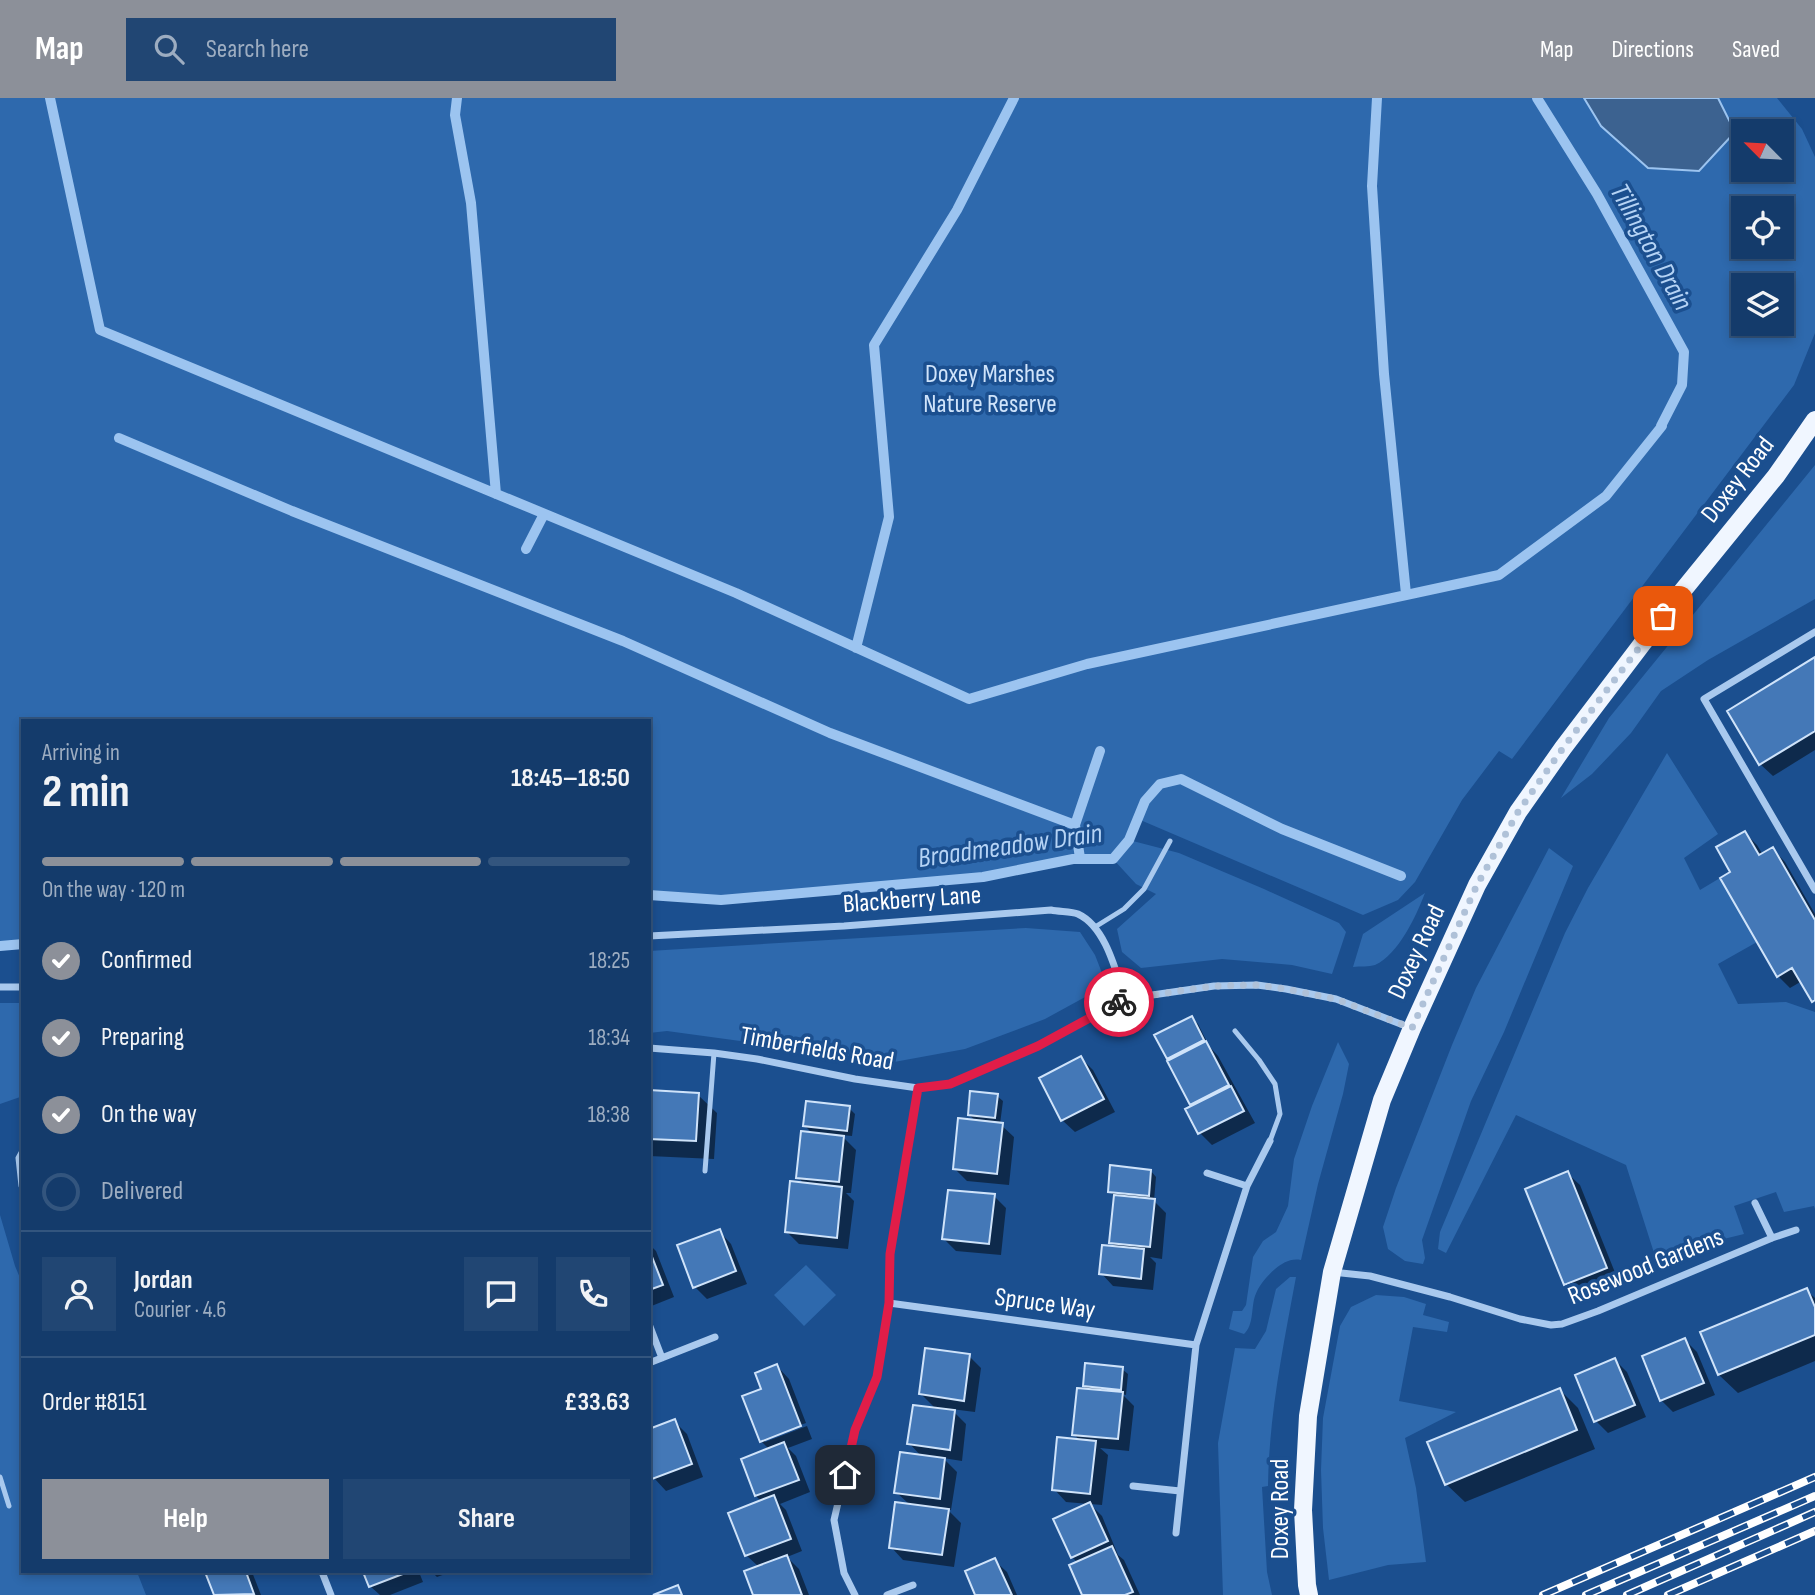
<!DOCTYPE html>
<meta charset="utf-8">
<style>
:root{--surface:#143b6b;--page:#214673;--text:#f1f3f6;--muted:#9dadc1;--line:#33557e;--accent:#8c9099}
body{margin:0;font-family:"Sofia Sans Condensed",sans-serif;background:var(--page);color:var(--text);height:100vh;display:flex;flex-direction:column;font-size:26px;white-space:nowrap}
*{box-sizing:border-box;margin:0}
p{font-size:23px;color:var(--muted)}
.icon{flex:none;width:38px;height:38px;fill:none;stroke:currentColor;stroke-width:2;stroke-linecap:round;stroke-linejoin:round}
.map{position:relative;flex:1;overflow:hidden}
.drawer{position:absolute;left:21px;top:621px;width:630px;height:854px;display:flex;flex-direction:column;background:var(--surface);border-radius:0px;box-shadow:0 4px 10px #0003,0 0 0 2px var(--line)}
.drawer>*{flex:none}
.needle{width:46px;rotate:294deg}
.buttons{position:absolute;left:1731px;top:21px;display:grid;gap:14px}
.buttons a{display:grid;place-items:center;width:63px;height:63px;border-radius:0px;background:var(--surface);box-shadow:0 4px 10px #0003,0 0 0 2px var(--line);font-size:35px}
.pin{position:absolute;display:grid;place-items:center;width:60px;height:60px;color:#fff;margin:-30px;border-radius:14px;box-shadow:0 4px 10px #0006}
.courier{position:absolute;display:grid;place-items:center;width:70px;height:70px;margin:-35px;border:5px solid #e11d48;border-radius:50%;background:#fff;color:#222;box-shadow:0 2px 9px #0007}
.overview em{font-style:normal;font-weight:700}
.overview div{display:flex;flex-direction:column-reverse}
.overview{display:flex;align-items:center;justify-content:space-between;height:119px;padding:0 21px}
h1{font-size:46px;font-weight:700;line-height:52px}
.bar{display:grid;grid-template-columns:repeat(4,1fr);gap:10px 7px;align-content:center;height:84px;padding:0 21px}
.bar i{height:9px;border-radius:5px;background:var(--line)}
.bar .current{background:var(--accent)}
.bar p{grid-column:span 4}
.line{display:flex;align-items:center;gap:18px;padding:0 21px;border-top:2px solid var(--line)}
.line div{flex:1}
.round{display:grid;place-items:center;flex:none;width:74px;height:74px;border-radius:0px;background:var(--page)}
ol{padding:0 21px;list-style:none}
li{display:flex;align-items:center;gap:21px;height:77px}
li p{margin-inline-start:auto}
li .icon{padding:7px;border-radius:50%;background:var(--accent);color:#fff;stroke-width:4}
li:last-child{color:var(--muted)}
li i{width:38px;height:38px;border:4px solid var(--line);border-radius:50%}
.button{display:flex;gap:14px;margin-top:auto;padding:14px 21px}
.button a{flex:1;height:80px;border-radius:0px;background:var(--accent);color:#fff;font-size:28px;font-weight:700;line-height:80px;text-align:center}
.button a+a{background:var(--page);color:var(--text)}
header{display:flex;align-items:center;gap:42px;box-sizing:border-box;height:98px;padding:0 35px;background:var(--accent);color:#fff}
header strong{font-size:33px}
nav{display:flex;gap:38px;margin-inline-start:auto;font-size:24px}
.search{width:490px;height:63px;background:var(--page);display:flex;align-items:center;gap:18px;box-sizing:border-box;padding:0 24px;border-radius:0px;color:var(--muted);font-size:26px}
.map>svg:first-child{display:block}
.green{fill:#2e69ad;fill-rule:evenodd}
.water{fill:#3c6290;stroke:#9cc4f0;stroke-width:2}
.shadow{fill:#0007}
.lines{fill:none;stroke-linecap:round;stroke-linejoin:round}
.stream{stroke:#9cc4f0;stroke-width:10}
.building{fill:#4478b7;stroke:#cfe3fa;stroke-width:2}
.service{stroke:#a9c9ee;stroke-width:5}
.minor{stroke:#a9c9ee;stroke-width:7}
.primary{stroke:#f0f6ff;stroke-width:18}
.rail-casing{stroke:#fff;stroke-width:8}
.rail{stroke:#1b4f8f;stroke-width:5;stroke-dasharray:16;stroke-linecap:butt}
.done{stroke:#afc1d8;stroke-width:7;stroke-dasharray:0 12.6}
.route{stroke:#e11d48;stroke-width:9}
.labels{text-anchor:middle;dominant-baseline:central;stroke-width:7;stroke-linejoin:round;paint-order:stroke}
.park-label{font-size:26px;fill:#cfe3fa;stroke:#1b4f8f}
.street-label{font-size:26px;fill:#fff;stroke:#1b4f8f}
.water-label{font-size:28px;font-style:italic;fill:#b5d3f5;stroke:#1b4f8f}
</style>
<header>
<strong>Map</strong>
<div class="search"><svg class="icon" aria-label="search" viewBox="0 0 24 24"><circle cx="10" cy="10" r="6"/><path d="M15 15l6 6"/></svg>Search here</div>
<nav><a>Map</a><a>Directions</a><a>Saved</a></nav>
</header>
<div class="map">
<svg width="1815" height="1497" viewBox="0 0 1815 1497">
<rect width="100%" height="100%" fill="#1b4f8f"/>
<path class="green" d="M 0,0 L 1777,0 L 1802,31 L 1815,59 L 1815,235 L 1794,287 L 1512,661 L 1499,653 L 1462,702 L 1415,784 L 1398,802 L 1363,817 L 1138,721 L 1129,742 L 1179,755 L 1264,791 L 1339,825 L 1346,834 L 1332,876 L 1292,867 L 1222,861 L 1141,870 L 1122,854 L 1117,831 L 1156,796 L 1136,786 L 1113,761 L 1073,761 L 983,779 L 721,802 L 649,797 L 649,623 L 23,623 L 23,846 L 0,848 ZM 1743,33 L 1782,33 L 1782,72 L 1743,72 ZM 1743,110 L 1782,110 L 1782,149 L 1743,149 ZM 1743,187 L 1782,187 L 1782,226 L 1743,226 Z
M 1815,367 L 1815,501 L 1708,562 L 1661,593 L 1631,635 L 1592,676 L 1561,700 L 1609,620 Z
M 1667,655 L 1718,736 L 1684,760 L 1700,792 L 1720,780 L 1757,844 L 1718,866 L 1738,906 L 1786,904 L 1815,914 L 1815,1111 L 1814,1108 L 1784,1114 L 1776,1094 L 1734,1108 L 1744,1136 L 1655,1158 L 1626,1067 L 1516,1017 L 1446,1155 L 1438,1151 L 1440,1134 L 1565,835 L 1588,790 Z
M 1549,750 L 1573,768 L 1504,934 L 1471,1003 L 1422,1142 L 1425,1160 L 1423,1166 L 1405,1163 L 1388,1151 L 1383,1129 L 1396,1090 L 1452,947 L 1476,890 Z
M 1425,795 C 1416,818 1399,856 1375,867 C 1369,869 1360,868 1353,869 L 1363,836 Z
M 1026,830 L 1080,834 L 1095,857 L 1102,875 L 1087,898 L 1045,921 L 965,951 L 894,964 L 667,933 L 649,935 L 649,853 Z
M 0,905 L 23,905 L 23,998 L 0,1006 Z
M 1338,944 L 1349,966 L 1343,996 L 1318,1086 L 1301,1162 C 1290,1160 1283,1165 1275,1171 C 1266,1179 1259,1187 1255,1198 C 1251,1210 1254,1227 1244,1236 L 1229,1231 L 1233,1213 L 1242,1213 L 1246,1207 L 1253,1159 L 1263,1143 L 1276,1134 L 1288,1108 L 1294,1061 L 1312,1008 Z
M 0,1117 L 15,1168 L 23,1187 L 23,1474 L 137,1474 L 146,1497 L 0,1497 Z
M 806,1167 L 836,1197 L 804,1228 L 774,1197 Z
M 1290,1179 L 1296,1179 C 1283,1249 1269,1317 1268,1388 L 1262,1389 L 1267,1474 L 1272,1497 L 1223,1497 L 1218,1345 L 1235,1250 L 1255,1251 L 1266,1233 L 1276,1191 Z
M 1376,1197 L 1404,1199 L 1426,1206 L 1423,1217 L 1449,1224 L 1447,1234 L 1413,1229 L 1399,1303 L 1456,1314 L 1405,1340 L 1416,1390 L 1426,1464 L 1388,1467 L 1329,1482 L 1323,1430 L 1321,1372 L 1323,1320 L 1340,1228 L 1351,1209 Z"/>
<path class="water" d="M 1584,0 L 1718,0 L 1735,34 L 1699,73 L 1648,70 L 1601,28 Z"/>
<path class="shadow" d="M 1815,561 L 1815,652 L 1773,678 L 1760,666 Z
M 1745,735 L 1757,747 L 1763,757 L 1773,751 L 1785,764 L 1815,816 L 1815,904 L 1802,883 L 1790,890 L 1778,878 L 1733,775 Z
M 1192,920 L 1198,926 L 1209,948 L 1218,958 L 1255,1025 L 1212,1047 L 1200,1035 L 1188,1012 L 1193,1009 L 1170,964 L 1171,963 L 1168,960 Z
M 1081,960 L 1093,972 L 1115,1014 L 1075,1034 L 1062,1022 Z
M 649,994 L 698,997 L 717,1015 L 714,1061 L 649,1058 Z
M 997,998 L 1003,1003 L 1000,1026 L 1014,1039 L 1009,1087 L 967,1083 L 955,1071 L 977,1024 L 969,1017 Z
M 849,1010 L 855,1016 L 852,1038 L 841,1037 L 856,1052 L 851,1095 L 846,1095 L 854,1103 L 848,1151 L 799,1146 L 787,1134 L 805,1087 L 798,1079 L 813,1036 L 805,1028 Z
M 1151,1073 L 1156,1079 L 1154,1103 L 1166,1115 L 1162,1161 L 1150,1159 L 1156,1165 L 1153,1192 L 1113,1188 L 1101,1175 L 1117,1150 L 1111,1144 L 1115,1099 L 1110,1093 Z
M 1567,1075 L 1580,1087 L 1618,1182 L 1578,1199 L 1565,1186 L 1527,1092 Z
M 994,1098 L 1006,1110 L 1001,1157 L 956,1153 L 944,1141 Z
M 719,1133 L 731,1146 L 747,1186 L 707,1201 L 695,1189 Z
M 649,1146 L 656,1153 L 674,1199 L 649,1209 Z
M 1807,1193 L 1815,1200 L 1815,1263 L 1738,1295 L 1719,1277 L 1703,1235 Z
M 1685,1242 L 1697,1254 L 1715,1297 L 1673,1314 L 1661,1302 Z
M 969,1258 L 981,1270 L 975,1314 L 951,1311 L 966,1326 L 962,1363 L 943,1360 L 957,1374 L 951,1412 L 947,1411 L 961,1425 L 954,1469 L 903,1462 L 891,1449 L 910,1407 L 896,1394 L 922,1359 L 909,1345 L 937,1312 L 921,1296 Z
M 1615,1262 L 1627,1274 L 1646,1319 L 1608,1335 L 1596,1323 Z
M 777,1268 L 789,1281 L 806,1325 L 765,1340 L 765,1344 L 807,1328 L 812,1341 L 788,1350 L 796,1358 L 810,1394 L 780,1406 L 786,1412 L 802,1453 L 787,1459 L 799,1471 L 809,1497 L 755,1497 L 759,1469 L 746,1457 L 762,1404 L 756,1398 L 743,1362 L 769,1351 L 761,1343 L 764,1292 Z
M 1122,1271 L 1128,1276 L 1126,1297 L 1122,1296 L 1134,1308 L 1129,1353 L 1100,1350 L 1108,1357 L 1102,1407 L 1090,1406 L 1102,1418 L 1118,1457 L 1124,1462 L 1140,1497 L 1084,1497 L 1078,1465 L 1072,1459 L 1055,1422 L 1089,1406 L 1066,1404 L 1054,1391 L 1081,1344 L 1074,1336 L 1089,1293 L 1084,1288 Z
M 1560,1292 L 1578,1310 L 1595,1351 L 1465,1404 L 1446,1386 Z
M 674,1323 L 687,1336 L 703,1379 L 666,1393 L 654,1380 L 649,1368 Z
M 994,1462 L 1007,1474 L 1017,1497 L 977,1497 Z
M 207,1474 L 252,1474 L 261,1497 L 216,1497 Z
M 365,1474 L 419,1474 L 423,1484 L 390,1497 L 380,1497 L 370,1488 Z
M 432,1474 L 451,1474 L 437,1479 Z"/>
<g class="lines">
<path class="stream" d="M 50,0 L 100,232 L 736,495 L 969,601 L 1087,566 L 1499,477 L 1606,398 L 1662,328
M 457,0 L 455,17 L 471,105 L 496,396
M 1377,0 L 1372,88 L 1384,276 L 1406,496
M 1537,0 L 1597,96 L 1684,254 L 1682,287 L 1661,328
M 119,340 L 292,413 L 623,543 L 830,635 L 1075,727 L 1080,760
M 526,451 L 544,416
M 856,550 L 889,419 L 874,247 L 957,112 L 1014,0
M 1075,727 L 1100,653
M 649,797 L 721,802 L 983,779 L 1073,761 L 1113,761 L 1129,742 L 1145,703 L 1160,686 L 1181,681 L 1282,731 L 1401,778
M 0,848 L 23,846"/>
</g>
<path class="building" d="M 1815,559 L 1815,633 L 1759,667 L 1727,613 Z
M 1745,733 L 1759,757 L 1773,749 L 1815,822 L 1815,902 L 1812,904 L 1792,870 L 1777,879 L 1720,780 L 1730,774 L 1716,749 Z
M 1192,918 L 1204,942 L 1167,961 L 1154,937 Z
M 1206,943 L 1229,987 L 1190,1007 L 1167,963 Z
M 1081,958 L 1104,1001 L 1061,1023 L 1039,980 Z
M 1231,988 L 1244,1013 L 1198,1036 L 1185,1011 Z
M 649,992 L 699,995 L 696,1043 L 649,1041 Z
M 970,993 L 998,996 L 995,1020 L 968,1017 Z
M 806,1003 L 850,1008 L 847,1033 L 803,1028 Z
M 958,1020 L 1003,1025 L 997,1076 L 953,1071 Z
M 801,1033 L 844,1038 L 839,1084 L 796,1080 Z
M 1110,1067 L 1151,1072 L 1149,1098 L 1108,1094 Z
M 1568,1073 L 1607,1170 L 1564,1187 L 1525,1091 Z
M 790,1083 L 842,1089 L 837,1140 L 785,1134 Z
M 948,1092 L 995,1096 L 989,1146 L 942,1141 Z
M 1114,1097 L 1155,1101 L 1150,1149 L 1109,1145 Z
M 720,1131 L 736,1173 L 693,1190 L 677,1147 Z
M 1102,1147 L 1144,1151 L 1141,1181 L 1099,1176 Z
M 649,1151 L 663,1187 L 649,1192 Z
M 1807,1190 L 1815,1209 L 1815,1237 L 1718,1277 L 1700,1234 Z
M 1685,1240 L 1704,1285 L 1660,1303 L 1642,1258 Z
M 925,1250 L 970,1256 L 964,1303 L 919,1296 Z
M 1615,1260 L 1635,1307 L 1594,1324 L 1575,1277 Z
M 1085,1265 L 1123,1269 L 1121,1292 L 1083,1288 Z
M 777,1266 L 801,1328 L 760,1344 L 742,1298 L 761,1291 L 755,1275 Z
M 1077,1290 L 1123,1294 L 1118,1341 L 1072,1337 Z
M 1560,1290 L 1577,1332 L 1445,1387 L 1427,1344 Z
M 913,1307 L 955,1312 L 950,1352 L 907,1346 Z
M 675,1321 L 692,1366 L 652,1381 L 649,1373 L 649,1331 Z
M 1057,1339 L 1096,1343 L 1090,1396 L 1052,1392 Z
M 784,1344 L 799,1382 L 755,1398 L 741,1361 Z
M 900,1354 L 945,1360 L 940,1401 L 894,1395 Z
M 774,1397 L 791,1441 L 745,1458 L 728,1415 Z
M 895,1404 L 949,1411 L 942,1457 L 889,1450 Z
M 1090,1404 L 1108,1443 L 1071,1460 L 1053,1421 Z
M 1112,1448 L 1133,1494 L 1125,1497 L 1082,1497 L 1069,1467 Z
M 787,1457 L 802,1497 L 753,1497 L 744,1473 Z
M 995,1460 L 1012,1497 L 975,1497 L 965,1473 Z
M 205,1474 L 246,1474 L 254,1496 L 214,1497 Z
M 363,1474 L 408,1474 L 369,1489 Z
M 678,1487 L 682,1497 L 653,1497 Z"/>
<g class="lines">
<path class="service" d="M 1095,829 L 1124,811 L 1144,791 L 1170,743
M 1235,933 L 1259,962 L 1275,986 L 1280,1016 L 1270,1043
M 705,1073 L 714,955
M 21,1088 L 18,1060 L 23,1051
M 0,1379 L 9,1408"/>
<path class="minor" d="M 1815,534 L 1704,601 L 1815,792
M 649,838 L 844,828 L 1051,812 C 1059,814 1071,813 1078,816 C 1106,829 1116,874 1125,901
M 0,889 L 23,889
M 649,950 L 714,955 L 757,961 L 855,981 L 918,990 L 950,986 L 1038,948 L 1125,901 L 1214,888 L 1257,887 L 1286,891 L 1336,901 L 1411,930
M 1207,1075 L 1247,1088
M 1755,1105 L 1772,1140
M 1332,1174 L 1370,1178 L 1450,1199 L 1520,1221 L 1551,1227 L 1562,1226 L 1598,1213 L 1772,1140 L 1796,1132
M 889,1205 L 1196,1247 L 1176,1435
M 649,1226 L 662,1260
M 1196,1247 L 1247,1088 L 1270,1043
M 649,1265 L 715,1239
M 1133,1388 L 1180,1393
M 322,1474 L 331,1497
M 855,1497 L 844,1475 L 834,1422 L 855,1332 L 877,1279 L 889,1205 L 890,1156 L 918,990
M 887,1497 L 913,1487"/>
<path class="primary" d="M 1309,1497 L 1307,1487 L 1303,1412 L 1308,1318 L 1332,1174 L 1382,1002 L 1412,930 L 1477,787 L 1518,714 L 1563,650 L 1680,496 L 1776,378 L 1815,322"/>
<g class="rail-casing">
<path id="rail" d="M 1543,1497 L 1815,1379
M 1586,1497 L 1815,1398
M 1627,1497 L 1815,1414
M 1668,1497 L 1815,1433"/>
</g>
<use href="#rail" class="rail"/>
</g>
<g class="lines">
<path class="done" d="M 1119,904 L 1125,901 L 1214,888 L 1257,887 L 1286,891 L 1336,901 L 1412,930 L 1477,787 L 1518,714 L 1563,650 L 1663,518"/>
<path class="route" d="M 845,1377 L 855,1332 L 877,1279 L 889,1205 L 890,1156 L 918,990 L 950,986 L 1038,948 L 1119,904"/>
</g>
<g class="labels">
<g class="park-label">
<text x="990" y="276">Doxey Marshes<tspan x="990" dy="30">Nature Reserve</tspan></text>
</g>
<g class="street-label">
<text transform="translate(1738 382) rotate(-52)">Doxey Road</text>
<text transform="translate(912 802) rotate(-4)">Blackberry Lane</text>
<text transform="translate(1417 854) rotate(-65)">Doxey Road</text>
<text transform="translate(817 951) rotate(10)">Timberfields Road</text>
<text transform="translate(1646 1169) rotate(-22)">Rosewood Gardens</text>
<text transform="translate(1045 1206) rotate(8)">Spruce Way</text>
<text transform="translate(1280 1411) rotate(-90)">Doxey Road</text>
</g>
<g class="water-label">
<text transform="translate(1651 149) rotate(61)">Tillington Drain</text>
<text transform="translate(1010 748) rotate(-8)">Broadmeadow Drain</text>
</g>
</g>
</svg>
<div class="buttons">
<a><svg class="needle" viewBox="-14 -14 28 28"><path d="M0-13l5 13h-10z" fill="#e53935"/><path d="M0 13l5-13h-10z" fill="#9dadc1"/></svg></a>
<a><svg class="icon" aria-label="locate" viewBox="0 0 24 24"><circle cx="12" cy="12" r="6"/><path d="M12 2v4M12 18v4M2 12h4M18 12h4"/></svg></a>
<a><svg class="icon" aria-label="layers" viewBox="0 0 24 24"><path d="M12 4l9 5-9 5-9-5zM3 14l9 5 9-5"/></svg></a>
</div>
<div class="pin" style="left:1663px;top:518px;background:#ea580c"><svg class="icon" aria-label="bag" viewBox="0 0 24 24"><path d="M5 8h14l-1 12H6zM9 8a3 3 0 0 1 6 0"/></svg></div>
<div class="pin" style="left:845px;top:1377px;background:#1f2937"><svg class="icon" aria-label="home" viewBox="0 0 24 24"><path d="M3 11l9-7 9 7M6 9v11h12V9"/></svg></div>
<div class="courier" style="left:1119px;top:904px"><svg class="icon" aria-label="bike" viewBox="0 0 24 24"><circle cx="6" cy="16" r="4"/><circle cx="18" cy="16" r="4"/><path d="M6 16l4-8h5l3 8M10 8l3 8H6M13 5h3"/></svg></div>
<section class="drawer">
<div class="overview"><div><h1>2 min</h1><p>Arriving in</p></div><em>18:45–18:50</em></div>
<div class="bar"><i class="current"></i><i class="current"></i><i class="current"></i><i></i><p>On the way · 120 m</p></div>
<ol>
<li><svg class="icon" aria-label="check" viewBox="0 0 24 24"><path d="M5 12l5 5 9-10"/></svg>Confirmed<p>18:25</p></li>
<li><svg class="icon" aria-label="check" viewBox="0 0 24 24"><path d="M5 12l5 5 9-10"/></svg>Preparing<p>18:34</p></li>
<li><svg class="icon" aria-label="check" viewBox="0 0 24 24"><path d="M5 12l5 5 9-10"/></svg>On the way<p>18:38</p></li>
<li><i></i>Delivered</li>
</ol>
<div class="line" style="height:126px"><a class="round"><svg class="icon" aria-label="person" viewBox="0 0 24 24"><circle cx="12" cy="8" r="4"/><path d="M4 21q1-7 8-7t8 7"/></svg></a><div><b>Jordan</b><p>Courier · 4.6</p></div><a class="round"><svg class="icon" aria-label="chat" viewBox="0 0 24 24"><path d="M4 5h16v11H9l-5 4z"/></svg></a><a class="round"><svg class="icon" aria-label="phone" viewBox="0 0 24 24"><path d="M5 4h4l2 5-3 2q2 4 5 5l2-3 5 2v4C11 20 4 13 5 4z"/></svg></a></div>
<div class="line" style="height:91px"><div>Order #8151</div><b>£33.63</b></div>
<div class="button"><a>Help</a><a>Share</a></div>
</section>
</div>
